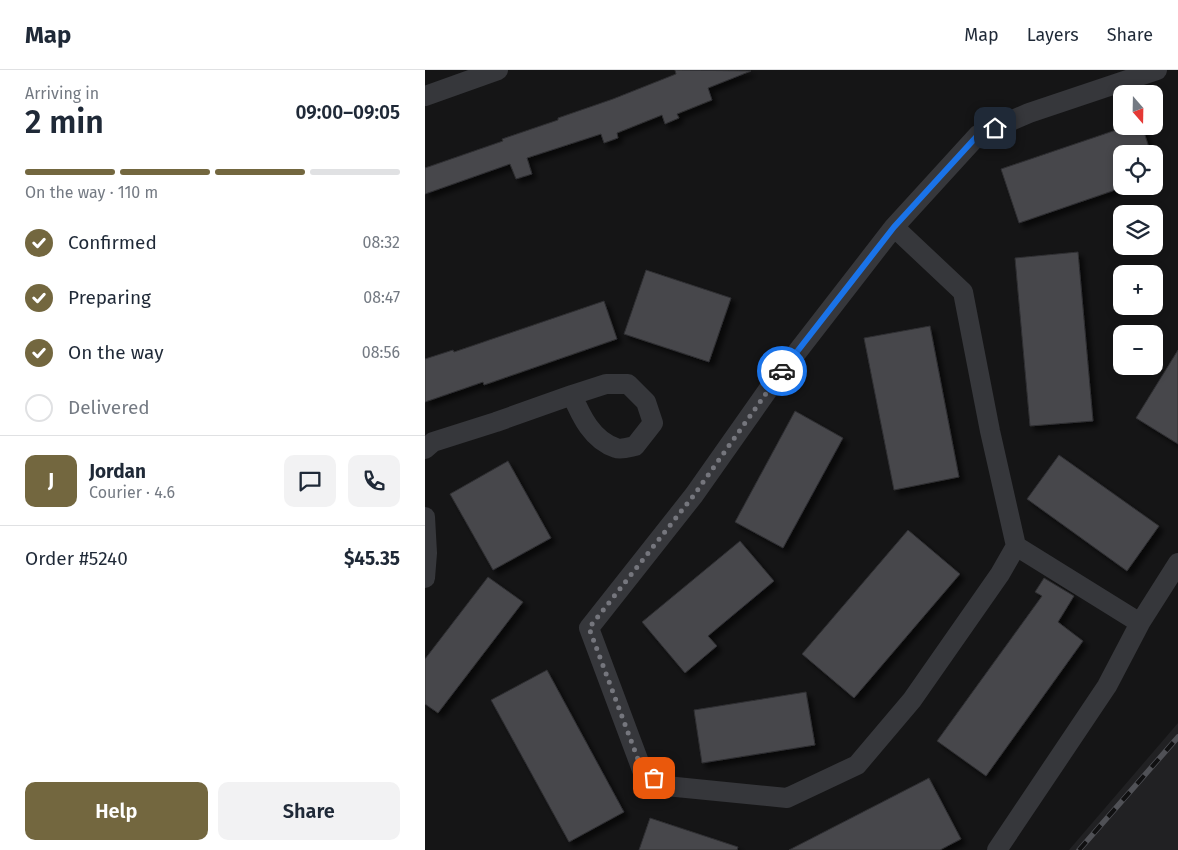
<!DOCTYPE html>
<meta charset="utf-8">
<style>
:root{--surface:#fff;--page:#f2f2f3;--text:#1f2937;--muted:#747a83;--line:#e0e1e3;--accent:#73673f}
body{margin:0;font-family:"Fira Sans",sans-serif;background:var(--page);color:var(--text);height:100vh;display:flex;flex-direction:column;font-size:19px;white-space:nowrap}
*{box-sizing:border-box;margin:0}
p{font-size:16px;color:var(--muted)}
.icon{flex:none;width:28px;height:28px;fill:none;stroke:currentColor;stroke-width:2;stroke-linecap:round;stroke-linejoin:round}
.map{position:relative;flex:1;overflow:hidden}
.sheet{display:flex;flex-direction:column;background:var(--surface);width:425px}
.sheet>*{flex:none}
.needle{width:32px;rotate:160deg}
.buttons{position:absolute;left:688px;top:15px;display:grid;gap:10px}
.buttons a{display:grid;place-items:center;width:50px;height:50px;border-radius:10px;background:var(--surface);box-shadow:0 2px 8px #0003;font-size:25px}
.pin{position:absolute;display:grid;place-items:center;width:42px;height:42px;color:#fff;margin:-21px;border-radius:10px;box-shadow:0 2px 8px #0006}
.courier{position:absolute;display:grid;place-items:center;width:50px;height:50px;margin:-25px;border:4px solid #1a73e8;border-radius:50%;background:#fff;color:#222;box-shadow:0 1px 6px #0007}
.headline em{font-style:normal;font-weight:600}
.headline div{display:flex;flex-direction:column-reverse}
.headline{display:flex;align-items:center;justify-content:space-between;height:85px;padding:0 25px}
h1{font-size:32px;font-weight:600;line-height:38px}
.bar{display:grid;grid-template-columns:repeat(4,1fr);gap:8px 5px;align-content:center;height:60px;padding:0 25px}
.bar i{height:6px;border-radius:4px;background:var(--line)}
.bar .current{background:var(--accent)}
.bar p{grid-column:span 4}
.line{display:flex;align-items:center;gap:12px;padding:0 25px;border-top:1px solid var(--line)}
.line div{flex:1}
.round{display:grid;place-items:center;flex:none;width:52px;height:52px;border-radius:10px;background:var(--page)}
ol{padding:0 25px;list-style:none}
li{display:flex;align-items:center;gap:15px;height:55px}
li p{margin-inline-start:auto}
li .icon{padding:5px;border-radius:50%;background:var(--accent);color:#fff;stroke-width:4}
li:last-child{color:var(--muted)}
li i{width:28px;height:28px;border:2px solid var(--line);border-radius:50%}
.primary-button{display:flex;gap:10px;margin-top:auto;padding:10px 25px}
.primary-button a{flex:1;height:58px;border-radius:10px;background:var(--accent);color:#fff;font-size:20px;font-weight:600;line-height:58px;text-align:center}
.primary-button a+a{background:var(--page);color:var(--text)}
header{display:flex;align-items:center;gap:30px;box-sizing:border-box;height:70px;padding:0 25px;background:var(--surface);border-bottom:1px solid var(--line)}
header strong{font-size:24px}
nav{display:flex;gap:28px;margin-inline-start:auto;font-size:18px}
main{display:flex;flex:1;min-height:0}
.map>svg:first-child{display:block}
.built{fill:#212123}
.building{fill:#47474b;stroke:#2f2f32;filter:url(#shadow)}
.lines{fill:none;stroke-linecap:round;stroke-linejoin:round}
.minor{stroke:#36373b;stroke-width:20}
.rail-casing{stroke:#505156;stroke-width:5.5}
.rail{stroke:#101011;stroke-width:4;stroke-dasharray:11;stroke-linecap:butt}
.done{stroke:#75767d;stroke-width:5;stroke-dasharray:0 9}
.route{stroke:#1a73e8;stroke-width:6}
</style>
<header>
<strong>Map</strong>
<nav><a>Map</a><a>Layers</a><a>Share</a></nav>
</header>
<main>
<section class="sheet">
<div class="headline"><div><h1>2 min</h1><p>Arriving in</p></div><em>09:00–09:05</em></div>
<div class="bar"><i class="current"></i><i class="current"></i><i class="current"></i><i></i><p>On the way · 110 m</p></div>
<ol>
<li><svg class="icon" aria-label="check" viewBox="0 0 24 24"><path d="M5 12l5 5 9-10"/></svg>Confirmed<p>08:32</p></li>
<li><svg class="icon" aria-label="check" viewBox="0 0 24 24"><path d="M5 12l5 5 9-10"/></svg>Preparing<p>08:47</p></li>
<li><svg class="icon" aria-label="check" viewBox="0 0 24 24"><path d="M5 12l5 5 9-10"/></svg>On the way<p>08:56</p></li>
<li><i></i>Delivered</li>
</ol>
<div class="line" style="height:90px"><b class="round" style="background:var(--accent);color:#fff">J</b><div><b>Jordan</b><p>Courier · 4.6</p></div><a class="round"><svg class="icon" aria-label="chat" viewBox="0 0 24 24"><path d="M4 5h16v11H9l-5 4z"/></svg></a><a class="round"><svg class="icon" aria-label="phone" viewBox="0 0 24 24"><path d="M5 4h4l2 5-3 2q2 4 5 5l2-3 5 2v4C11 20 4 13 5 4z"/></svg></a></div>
<div class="line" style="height:65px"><div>Order #5240</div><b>$45.35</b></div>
<div class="primary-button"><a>Help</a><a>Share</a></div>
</section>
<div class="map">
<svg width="753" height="780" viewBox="0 0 753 780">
<defs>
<filter id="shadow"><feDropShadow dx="4.5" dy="4.5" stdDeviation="2.5" flood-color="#0009"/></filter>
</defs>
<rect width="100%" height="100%" fill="#151516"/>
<path class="built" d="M 753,653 L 753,780 L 644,780 Z"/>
<path class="building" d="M 250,0 L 326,1 L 283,18 L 287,30 L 252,44 L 254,48 L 240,54 L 237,45 L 192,63 L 193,68 L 179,73 L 176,64 L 102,88 L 107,104 L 91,109 L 85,94 L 0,124 L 0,98 L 78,71 L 77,69 L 133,50 L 133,48 L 188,29 L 251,4 Z
M 703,56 L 717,56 L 726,84 L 696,84 L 696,118 L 594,153 L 576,99 Z
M 653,182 L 668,351 L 605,356 L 590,188 Z
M 221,200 L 306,228 L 284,292 L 199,264 Z
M 179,231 L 192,269 L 59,315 L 58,312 L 0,332 L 0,289 L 28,280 L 29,282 Z
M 505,256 L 534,407 L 469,420 L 439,268 Z
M 753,280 L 753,374 L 711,348 Z
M 370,341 L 418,368 L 358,478 L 310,452 Z
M 634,385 L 734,456 L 702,501 L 602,429 Z
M 83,391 L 126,468 L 68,500 L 25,424 Z
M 483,460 L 535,504 L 429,628 L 377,584 Z
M 315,471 L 349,511 L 283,566 L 292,576 L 260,603 L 217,552 Z
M 63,507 L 98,532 L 13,643 L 0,634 L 0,589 Z
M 619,508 L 649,526 L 633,552 L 658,571 L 561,706 L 512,671 L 617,526 L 610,522 Z
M 122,600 L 199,742 L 144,772 L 66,630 Z
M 381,622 L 390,675 L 277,693 L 269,640 Z
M 504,708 L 536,769 L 515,780 L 364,780 Z
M 225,748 L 313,777 L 312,780 L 214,780 Z"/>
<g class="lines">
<path class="minor" d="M 0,26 L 73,0
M 469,157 L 538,222 L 565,361 L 591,476
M 0,379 L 8,372 L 71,352 L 147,325 L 181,314 L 203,314 L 221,332 L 228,353 L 210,376 C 205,377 196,380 191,378 C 167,370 156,346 147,325
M 0,447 L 2,483 L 0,508
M 715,553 L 591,476 L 575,504 L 487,630 L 432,695 L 362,728 L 241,716 L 217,700 L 164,558 L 269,425 L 345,317 L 469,157 L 553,65 L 604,43 L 732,0
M 572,780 L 682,616 L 715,553 L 753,493"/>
<g class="rail-casing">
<path id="rail" d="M 654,780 L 753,667"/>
</g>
<use href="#rail" class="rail"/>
</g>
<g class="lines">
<path class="done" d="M 229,708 L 217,700 L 164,558 L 269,425 L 357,301"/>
<path class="route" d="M 357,301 L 469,157 L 553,65 L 570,58"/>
</g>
</svg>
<div class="buttons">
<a><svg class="needle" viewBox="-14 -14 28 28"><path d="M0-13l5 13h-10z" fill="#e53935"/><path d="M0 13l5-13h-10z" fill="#747a83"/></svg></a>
<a><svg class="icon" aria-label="locate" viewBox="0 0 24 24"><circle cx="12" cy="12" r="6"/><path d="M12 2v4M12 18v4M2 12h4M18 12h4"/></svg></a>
<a><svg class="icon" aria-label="layers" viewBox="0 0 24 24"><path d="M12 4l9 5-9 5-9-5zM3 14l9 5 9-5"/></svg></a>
<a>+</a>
<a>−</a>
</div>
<div class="pin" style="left:229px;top:708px;background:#ea580c"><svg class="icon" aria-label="bag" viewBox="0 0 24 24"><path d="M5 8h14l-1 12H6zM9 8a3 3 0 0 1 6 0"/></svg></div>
<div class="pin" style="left:570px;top:58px;background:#1f2937"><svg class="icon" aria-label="home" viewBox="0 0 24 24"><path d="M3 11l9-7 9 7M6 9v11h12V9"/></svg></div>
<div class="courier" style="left:357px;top:301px"><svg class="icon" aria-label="car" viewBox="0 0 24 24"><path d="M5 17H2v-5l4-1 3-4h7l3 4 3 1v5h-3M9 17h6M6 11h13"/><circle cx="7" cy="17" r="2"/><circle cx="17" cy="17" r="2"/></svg></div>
</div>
</main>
